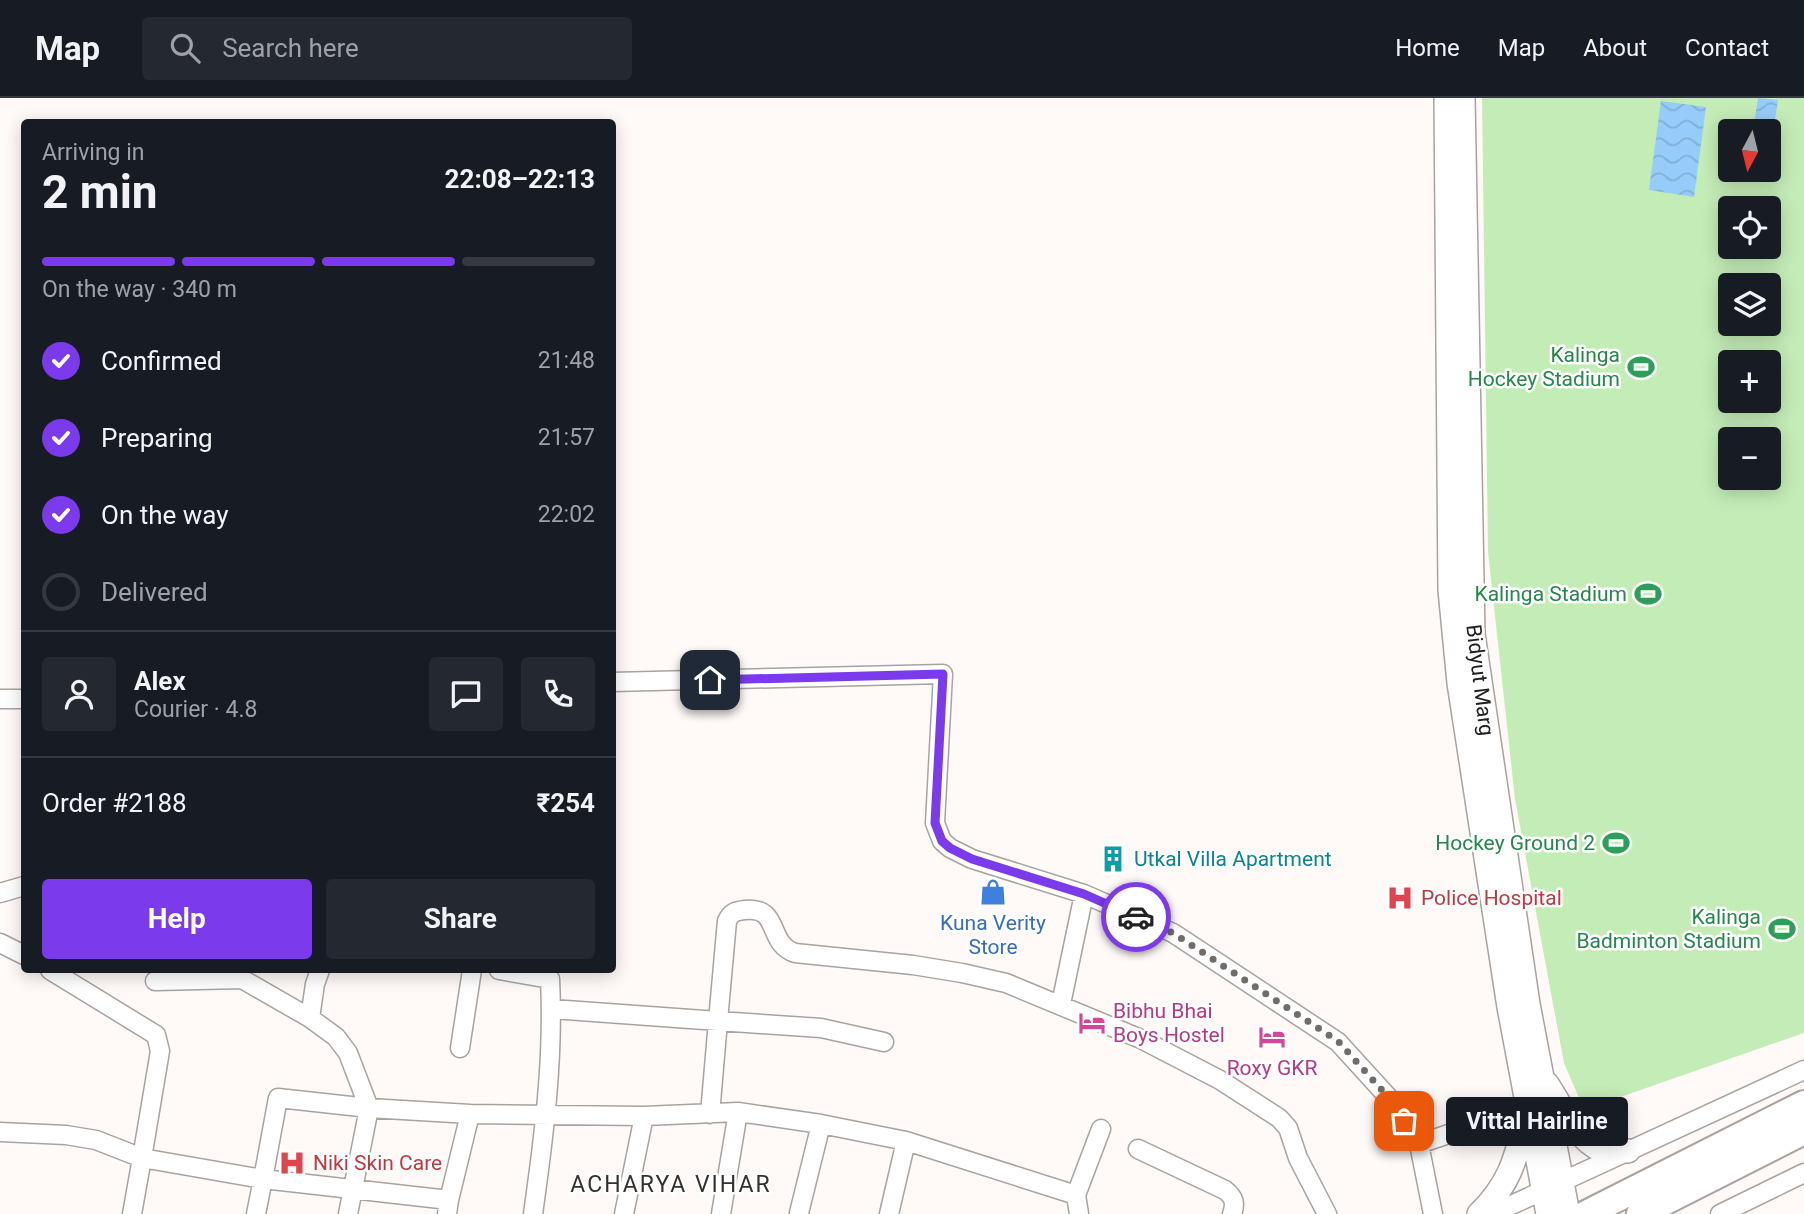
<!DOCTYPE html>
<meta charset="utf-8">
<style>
:root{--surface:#171b24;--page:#242831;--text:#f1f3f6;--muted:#9ea1a6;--line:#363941;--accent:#7c3aed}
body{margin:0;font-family:Roboto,sans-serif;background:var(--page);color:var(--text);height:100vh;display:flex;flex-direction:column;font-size:26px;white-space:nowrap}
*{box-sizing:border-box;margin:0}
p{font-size:23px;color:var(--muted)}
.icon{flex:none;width:38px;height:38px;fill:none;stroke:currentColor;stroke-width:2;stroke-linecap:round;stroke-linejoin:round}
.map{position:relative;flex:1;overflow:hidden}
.panel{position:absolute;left:21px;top:21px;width:595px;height:854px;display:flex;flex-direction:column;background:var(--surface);border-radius:7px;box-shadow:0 4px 18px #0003}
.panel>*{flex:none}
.needle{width:46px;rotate:187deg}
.tools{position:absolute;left:1718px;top:21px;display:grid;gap:14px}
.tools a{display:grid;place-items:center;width:63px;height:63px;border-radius:7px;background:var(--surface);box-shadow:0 4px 18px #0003;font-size:35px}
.pin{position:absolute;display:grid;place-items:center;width:60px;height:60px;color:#fff;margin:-30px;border-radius:14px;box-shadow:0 4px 10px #0006}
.courier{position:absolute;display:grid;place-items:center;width:70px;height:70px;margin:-35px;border:5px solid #7c3aed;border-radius:50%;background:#fff;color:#222;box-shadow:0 2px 9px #0007}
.bubble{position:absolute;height:49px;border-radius:7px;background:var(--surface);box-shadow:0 4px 18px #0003;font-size:23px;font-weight:700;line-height:49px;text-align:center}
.head em{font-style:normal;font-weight:700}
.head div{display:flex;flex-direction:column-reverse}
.head{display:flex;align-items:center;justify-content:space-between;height:119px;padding:0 21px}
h1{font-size:46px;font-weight:700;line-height:52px}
.bar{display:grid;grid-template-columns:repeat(4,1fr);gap:10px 7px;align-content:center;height:84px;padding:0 21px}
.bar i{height:9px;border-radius:5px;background:var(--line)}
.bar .current{background:var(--accent)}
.bar p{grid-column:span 4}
.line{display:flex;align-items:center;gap:18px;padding:0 21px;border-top:2px solid var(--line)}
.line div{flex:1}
.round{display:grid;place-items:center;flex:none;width:74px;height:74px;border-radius:7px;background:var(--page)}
ol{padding:0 21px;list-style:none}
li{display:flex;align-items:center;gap:21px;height:77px}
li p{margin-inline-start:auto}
li .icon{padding:7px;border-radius:50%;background:var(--accent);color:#fff;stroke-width:4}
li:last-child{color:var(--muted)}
li i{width:38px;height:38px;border:4px solid var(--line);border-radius:50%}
.button{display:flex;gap:14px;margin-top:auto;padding:14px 21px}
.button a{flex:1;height:80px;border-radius:7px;background:var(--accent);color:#fff;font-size:28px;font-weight:700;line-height:80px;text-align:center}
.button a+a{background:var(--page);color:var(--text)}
header{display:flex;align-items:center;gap:42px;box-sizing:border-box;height:98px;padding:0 35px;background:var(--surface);border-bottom:2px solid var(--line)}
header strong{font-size:33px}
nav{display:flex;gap:38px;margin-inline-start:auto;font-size:24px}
.search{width:490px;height:63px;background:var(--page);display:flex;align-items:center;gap:18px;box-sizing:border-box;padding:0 24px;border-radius:7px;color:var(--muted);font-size:26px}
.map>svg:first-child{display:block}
.pitch{fill:#c4ecb7;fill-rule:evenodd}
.water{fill:url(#water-waves)}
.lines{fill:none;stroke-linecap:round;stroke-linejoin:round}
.minor-casing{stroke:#a9a29d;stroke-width:21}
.major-casing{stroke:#a9a29d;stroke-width:26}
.highway-casing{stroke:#a9a29d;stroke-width:30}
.minor{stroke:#fff;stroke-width:18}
.major{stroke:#fff;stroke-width:23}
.highway{stroke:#fff;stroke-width:26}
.done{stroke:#706d6b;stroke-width:7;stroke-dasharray:0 12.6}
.route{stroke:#7c3aed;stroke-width:9}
.labels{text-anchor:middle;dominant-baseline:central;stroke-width:5;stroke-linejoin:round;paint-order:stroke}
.leisure-label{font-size:21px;fill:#27864d;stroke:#fff;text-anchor:end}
.street-label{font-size:21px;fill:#23211f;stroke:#fff}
.culture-label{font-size:21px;fill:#0d838f;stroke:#fff;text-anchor:start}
.health-label{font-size:21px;fill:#be3a42;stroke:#fff;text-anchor:start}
.shop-label{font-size:21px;fill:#366cbe;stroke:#fff}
.hotel-label{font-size:21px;fill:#b23c85;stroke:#fff;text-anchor:start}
.neighbourhood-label{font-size:23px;letter-spacing:2px;fill:#35302b;stroke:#fff}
</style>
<header>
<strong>Map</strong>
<div class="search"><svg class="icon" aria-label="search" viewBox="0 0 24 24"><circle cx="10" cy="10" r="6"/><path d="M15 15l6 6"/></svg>Search here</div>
<nav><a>Home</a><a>Map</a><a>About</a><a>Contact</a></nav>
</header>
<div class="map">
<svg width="1804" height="1116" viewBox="0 0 1804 1116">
<defs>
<pattern id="water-waves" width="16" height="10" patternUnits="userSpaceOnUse" patternTransform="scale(1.75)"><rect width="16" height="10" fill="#96ccf9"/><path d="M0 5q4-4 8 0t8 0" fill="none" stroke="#81afd5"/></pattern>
</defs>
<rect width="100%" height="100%" fill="#fffaf7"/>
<path class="pitch" d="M 1482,0 L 1804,0 L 1804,935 L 1589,1010 L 1579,1000 L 1564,965 L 1515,701 L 1488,454 ZM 1731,33 L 1769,33 L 1769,72 L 1731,72 ZM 1731,110 L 1769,110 L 1769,149 L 1731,149 ZM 1731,187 L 1769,187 L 1769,226 L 1731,226 ZM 1731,264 L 1769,264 L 1769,303 L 1731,303 ZM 1731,341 L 1769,341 L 1769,380 L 1731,380 Z"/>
<path class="water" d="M 1758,0 L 1778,2 L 1771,47 L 1769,46 L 1769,33 L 1753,33 Z
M 1661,3 L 1706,9 L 1694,99 L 1649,92 Z"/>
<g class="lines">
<g class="minor-casing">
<path id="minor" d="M 612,584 L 943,576 L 935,725 L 942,743 L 950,750 L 972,761 L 1084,796 L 1173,835 L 1338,944 L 1389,1000 L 1419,1046 L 1433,1116
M 0,601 L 24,601
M 0,795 L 24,788
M 0,845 L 24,857
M 499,872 L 550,881 C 554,960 544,1038 533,1116
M 155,883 L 242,881 L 310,920 L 336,939 L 348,955 L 369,1010 L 348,1116
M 1061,906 L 1084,796
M 552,911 L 718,923 L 710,1016
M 310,920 L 315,886 L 320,872
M 884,944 L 821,930 L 718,923 L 727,823 C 731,814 736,813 745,812 C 781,808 766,845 795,855 L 913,867 L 962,875 L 1006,885 L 1141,941 L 1220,982 L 1279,1020 L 1288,1030 L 1298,1060 L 1327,1116
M 460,950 L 472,872
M 0,1034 L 66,1037 L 96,1042 L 142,1060 L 160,953 L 156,937 L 50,872
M 1419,1046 L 1529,1009
M 1138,1051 L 1225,1092 C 1234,1099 1236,1105 1232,1116
M 449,1102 L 470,1016 L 644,1018 L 738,1014 L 821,1026 L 906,1043 L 1076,1097
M 799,1115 L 821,1026
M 132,1116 L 142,1060 L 263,1081 L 278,1000 L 369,1010 L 470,1016
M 256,1116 L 263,1081 L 449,1102 L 447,1116
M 624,1116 L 644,1018
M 721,1116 L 738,1014
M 889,1116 L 906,1043
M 1079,1116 L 1076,1097 L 1101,1031
M 1492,1116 L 1804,972
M 1720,1116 L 1804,1075"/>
</g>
<g class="major-casing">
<path id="major" d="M 1446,0 L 1450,492 L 1459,585 L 1509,909 L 1548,1116
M 1463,0 L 1473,536 L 1528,906 L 1568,1116
M 1547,986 C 1559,1004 1579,1044 1600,1051 C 1608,1053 1620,1052 1628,1053
M 1479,1116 C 1511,1085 1516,1059 1527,1017"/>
</g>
<g class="highway-casing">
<path id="highway" d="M 1586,1116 L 1804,1006
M 1640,1116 L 1804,1033"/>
</g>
<use href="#minor" class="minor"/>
<use href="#major" class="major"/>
<use href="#highway" class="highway"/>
</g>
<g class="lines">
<path class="done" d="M 1136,819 L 1173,835 L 1338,943 L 1389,1000 L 1404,1023"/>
<path class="route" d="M 710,582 L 943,576 L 935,725 L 942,743 L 950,750 L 972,761 L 1084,796 L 1136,819"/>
</g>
<defs>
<g id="stadium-bare" transform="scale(2.1)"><path d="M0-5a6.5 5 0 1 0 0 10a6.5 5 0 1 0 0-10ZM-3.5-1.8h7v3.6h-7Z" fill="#2e9e5b" stroke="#fff" stroke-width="2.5" paint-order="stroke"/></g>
<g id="building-bare" transform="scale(2.1)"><path d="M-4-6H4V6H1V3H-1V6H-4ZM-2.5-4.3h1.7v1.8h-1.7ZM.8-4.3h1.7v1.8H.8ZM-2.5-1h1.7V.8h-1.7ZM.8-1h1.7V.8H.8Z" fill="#0f9aa8" stroke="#fff" stroke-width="2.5" paint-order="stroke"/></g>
<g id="shop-bare" transform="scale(2.1)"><path d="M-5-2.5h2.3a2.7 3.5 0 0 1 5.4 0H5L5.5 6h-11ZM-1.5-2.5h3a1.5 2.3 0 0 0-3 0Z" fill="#3f7fe0" stroke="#fff" stroke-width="2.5" paint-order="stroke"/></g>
<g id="hospital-bare" transform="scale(2.1)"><path d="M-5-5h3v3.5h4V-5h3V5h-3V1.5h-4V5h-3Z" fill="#e0444e" stroke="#fff" stroke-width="2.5" paint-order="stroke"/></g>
<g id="hotel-bare" transform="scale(2.1)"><path d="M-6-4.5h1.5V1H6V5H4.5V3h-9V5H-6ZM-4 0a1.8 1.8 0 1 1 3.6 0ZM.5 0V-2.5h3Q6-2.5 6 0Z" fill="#d1479c" stroke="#fff" stroke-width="2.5" paint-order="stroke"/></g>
</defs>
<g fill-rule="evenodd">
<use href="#stadium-bare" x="1641" y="269"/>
<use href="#stadium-bare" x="1648" y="496"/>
<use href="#stadium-bare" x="1616" y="745"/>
<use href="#building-bare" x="1113" y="761"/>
<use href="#shop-bare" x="993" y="794"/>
<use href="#hospital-bare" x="1400" y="800"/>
<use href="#stadium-bare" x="1782" y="831"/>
<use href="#hotel-bare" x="1092" y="925"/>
<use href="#hotel-bare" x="1272" y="939"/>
<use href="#hospital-bare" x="292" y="1065"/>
</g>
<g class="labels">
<g class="leisure-label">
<text x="1620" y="257">Kalinga<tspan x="1620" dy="24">Hockey Stadium</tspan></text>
<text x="1627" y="496">Kalinga Stadium</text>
<text x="1595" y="745">Hockey Ground 2</text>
<text x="1761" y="819">Kalinga<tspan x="1761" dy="24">Badminton Stadium</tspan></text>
</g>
<g class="street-label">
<text transform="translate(1480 582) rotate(83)">Bidyut Marg</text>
</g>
<g class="culture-label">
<text x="1134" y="761">Utkal Villa Apartment</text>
</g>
<g class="health-label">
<text x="1421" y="800">Police Hospital</text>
<text x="313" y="1065">Niki Skin Care</text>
</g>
<g class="shop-label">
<text x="993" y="825">Kuna Verity<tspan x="993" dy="24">Store</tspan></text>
</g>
<g class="hotel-label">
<text x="1113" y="913">Bibhu Bhai<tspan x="1113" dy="24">Boys Hostel</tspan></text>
<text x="1272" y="970" text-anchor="middle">Roxy GKR</text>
</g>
<g class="neighbourhood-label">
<text x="671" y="1086">ACHARYA VIHAR</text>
</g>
</g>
</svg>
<div class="tools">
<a><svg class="needle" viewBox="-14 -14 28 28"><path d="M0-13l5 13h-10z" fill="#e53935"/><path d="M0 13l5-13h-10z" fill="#9ea1a6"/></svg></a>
<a><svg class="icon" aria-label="locate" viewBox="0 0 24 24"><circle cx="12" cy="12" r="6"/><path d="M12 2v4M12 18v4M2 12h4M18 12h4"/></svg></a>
<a><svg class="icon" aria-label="layers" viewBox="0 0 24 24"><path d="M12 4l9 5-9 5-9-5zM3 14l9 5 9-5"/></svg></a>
<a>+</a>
<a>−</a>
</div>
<div class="pin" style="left:1404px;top:1023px;background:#ea580c"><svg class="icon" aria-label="bag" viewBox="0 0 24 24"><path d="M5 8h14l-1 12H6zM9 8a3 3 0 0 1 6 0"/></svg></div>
<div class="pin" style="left:710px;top:582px;background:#1f2937"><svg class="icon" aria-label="home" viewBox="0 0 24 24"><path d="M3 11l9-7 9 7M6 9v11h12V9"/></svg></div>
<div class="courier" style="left:1136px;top:819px"><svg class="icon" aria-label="car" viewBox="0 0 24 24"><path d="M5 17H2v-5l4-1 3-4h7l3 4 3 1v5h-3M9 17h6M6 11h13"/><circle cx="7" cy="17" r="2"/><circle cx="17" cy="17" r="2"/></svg></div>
<div class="bubble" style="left:1446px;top:999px;width:182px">Vittal Hairline</div>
<section class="panel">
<div class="head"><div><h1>2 min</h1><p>Arriving in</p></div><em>22:08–22:13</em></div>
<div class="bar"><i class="current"></i><i class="current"></i><i class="current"></i><i></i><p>On the way · 340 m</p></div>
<ol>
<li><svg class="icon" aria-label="check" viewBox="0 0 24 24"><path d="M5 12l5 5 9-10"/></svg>Confirmed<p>21:48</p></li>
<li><svg class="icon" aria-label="check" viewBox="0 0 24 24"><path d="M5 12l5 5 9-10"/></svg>Preparing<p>21:57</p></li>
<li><svg class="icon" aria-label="check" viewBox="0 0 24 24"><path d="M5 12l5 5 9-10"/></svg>On the way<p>22:02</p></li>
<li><i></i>Delivered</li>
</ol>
<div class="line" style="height:126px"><a class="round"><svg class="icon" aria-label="person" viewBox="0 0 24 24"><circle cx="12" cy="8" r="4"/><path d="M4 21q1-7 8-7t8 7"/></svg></a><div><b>Alex</b><p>Courier · 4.8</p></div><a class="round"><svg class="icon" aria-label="chat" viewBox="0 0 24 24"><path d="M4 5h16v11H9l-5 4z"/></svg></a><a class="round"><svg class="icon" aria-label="phone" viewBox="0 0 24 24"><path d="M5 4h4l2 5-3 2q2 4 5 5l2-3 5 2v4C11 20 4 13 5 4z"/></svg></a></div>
<div class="line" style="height:91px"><div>Order #2188</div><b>₹254</b></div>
<div class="button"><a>Help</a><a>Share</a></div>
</section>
</div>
